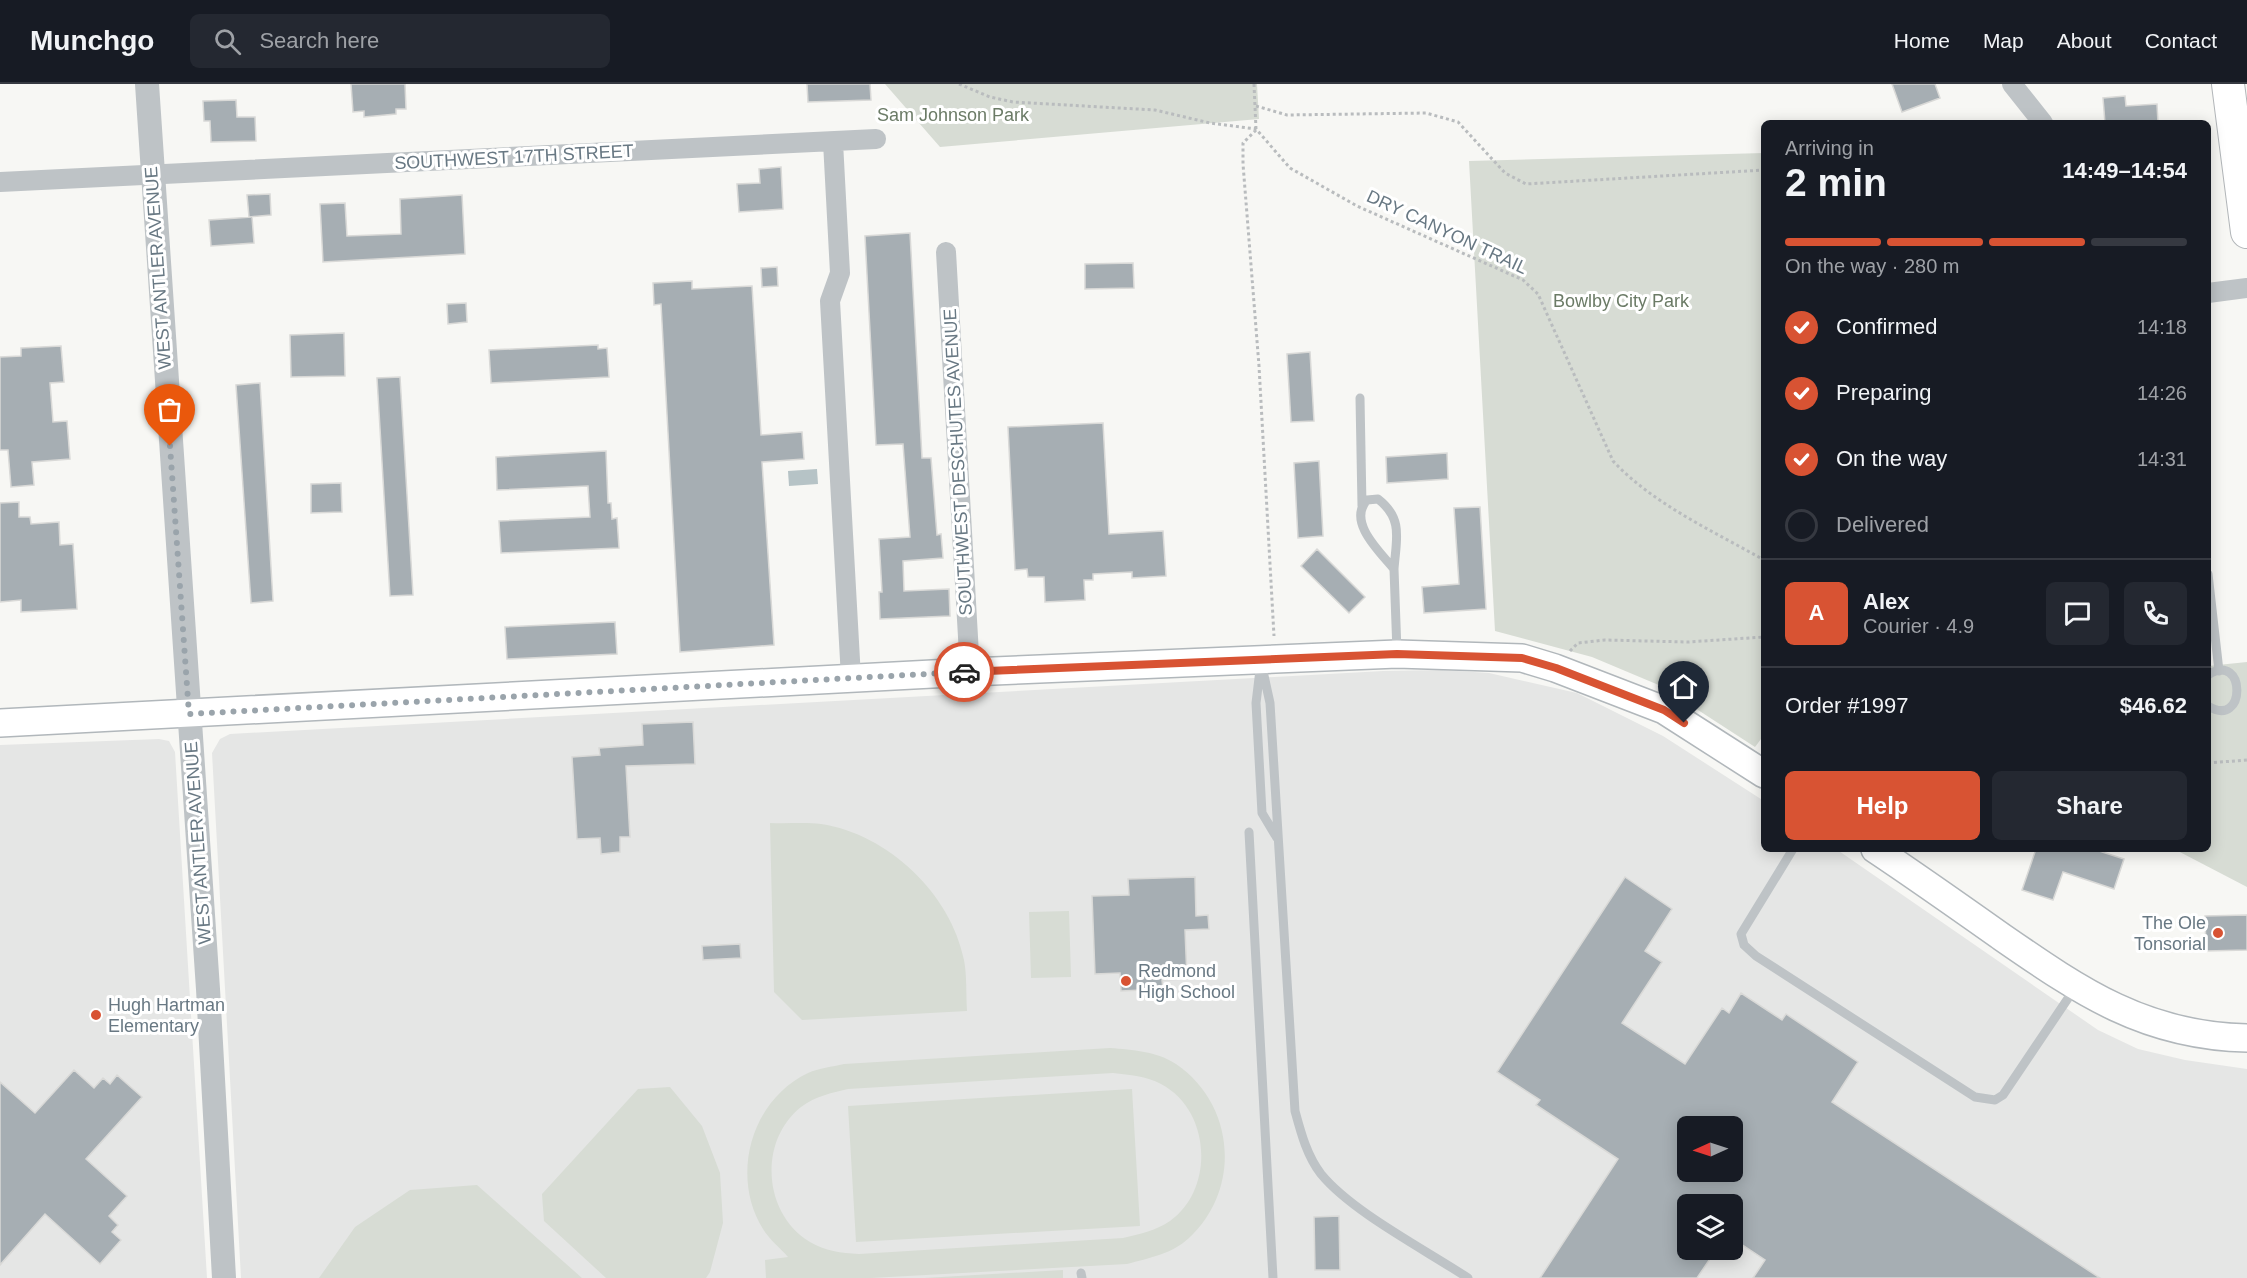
<!DOCTYPE html>
<meta charset="utf-8">
<style>
:root{--surface:#171b24;--page:#242831;--text:#f1f3f6;--muted:#9ea1a6;--line:#363941;--accent:#d85333}
body{margin:0;font-family:Arial,sans-serif;background:var(--page);color:var(--text);height:100vh;display:flex;flex-direction:column;font-size:22px;white-space:nowrap}
*{box-sizing:border-box;margin:0}
p{font-size:20px;color:var(--muted)}
.icon{flex:none;width:33px;height:33px;fill:none;stroke:currentColor;stroke-width:2;stroke-linecap:round;stroke-linejoin:round}
.map{position:relative;flex:1;overflow:hidden}
.sheet{position:absolute;left:1761px;top:36px;width:450px;height:732px;display:flex;flex-direction:column;background:var(--surface);border-radius:9px;box-shadow:0 3px 15px #0003}
.sheet>*{flex:none}
.needle{width:39px;rotate:267deg}
.fabs{position:absolute;left:1677px;top:1032px;display:grid;gap:12px}
.fabs a{display:grid;place-items:center;width:66px;height:66px;border-radius:9px;background:var(--surface);box-shadow:0 3px 15px #0003;font-size:30px}
.pin{position:absolute;display:grid;place-items:center;width:51px;height:51px;color:#fff;margin:-62px -26px;border-radius:50% 50% 50% 0;rotate:-45deg;box-shadow:0 0 6px #0007}
.pin .icon{rotate:45deg}
.courier{position:absolute;display:grid;place-items:center;width:60px;height:60px;margin:-30px;border:4px solid #d85333;border-radius:50%;background:#fff;color:#222;box-shadow:0 2px 8px #0007}
.head em{font-style:normal;font-weight:600}
.head div{display:flex;flex-direction:column-reverse}
.head{display:flex;align-items:center;justify-content:space-between;height:102px;padding:0 24px}
h1{font-size:39px;font-weight:600;line-height:45px}
.bar{display:grid;grid-template-columns:repeat(4,1fr);gap:9px 6px;align-content:center;height:72px;padding:0 24px}
.bar i{height:8px;border-radius:4px;background:var(--line)}
.bar .on{background:var(--accent)}
.bar p{grid-column:span 4}
.line{display:flex;align-items:center;gap:15px;padding:0 24px;border-top:2px solid var(--line)}
.line div{flex:1}
.round{display:grid;place-items:center;flex:none;width:63px;height:63px;border-radius:9px;background:var(--page)}
ol{padding:0 24px;list-style:none}
li{display:flex;align-items:center;gap:18px;height:66px}
li p{margin-inline-start:auto}
li .icon{padding:6px;border-radius:50%;background:var(--accent);color:#fff;stroke-width:4}
li:last-child{color:var(--muted)}
li i{width:33px;height:33px;border:3px solid var(--line);border-radius:50%}
.primary-button{display:flex;gap:12px;margin-top:auto;padding:12px 24px}
.primary-button a{flex:1;height:69px;border-radius:9px;background:var(--accent);color:#fff;font-size:24px;font-weight:600;line-height:69px;text-align:center}
.primary-button a+a{background:var(--page);color:var(--text)}
header{display:flex;align-items:center;gap:36px;box-sizing:border-box;height:84px;padding:0 30px;background:var(--surface);border-bottom:2px solid var(--line)}
header strong{font-size:28px}
nav{display:flex;gap:33px;margin-inline-start:auto;font-size:21px}
.search{width:420px;height:54px;background:var(--page);display:flex;align-items:center;gap:15px;box-sizing:border-box;padding:0 21px;border-radius:9px;color:var(--muted);font-size:22px}
.map>svg:first-child{display:block}
.built{fill:#e5e6e5;fill-rule:evenodd}
.green{fill:#d7dcd4;fill-rule:evenodd}
.water{fill:#b6c3c6}
.building{fill:#a6aeb3;stroke:#d9d9d7;stroke-width:1.5;fill-rule:evenodd}
.lines{fill:none;stroke-linecap:round;stroke-linejoin:round}
.secondary-casing{stroke:#b1b7bb;stroke-width:30}
.trunk-casing{stroke:#b2b6b9;stroke-width:34}
.path{stroke:#b9bcbe;stroke-width:3;stroke-dasharray:3 3;stroke-linecap:butt}
.service{stroke:#bec3c6;stroke-width:9}
.minor{stroke:#bec3c6;stroke-width:20}
.tertiary{stroke:#bec3c6;stroke-width:24}
.secondary{stroke:#fff;stroke-width:27}
.trunk{stroke:#fff;stroke-width:32}
.done{stroke:#9aa4ab;stroke-width:6;stroke-dasharray:0 10.8}
.route{stroke:#d85333;stroke-width:8}
.poi-dot{fill:#d85333;stroke:#fff;stroke-width:2}
.labels{text-anchor:middle;dominant-baseline:central;stroke-width:6;stroke-linejoin:round;paint-order:stroke}
.park-label{font-size:18px;fill:#6b7b66;stroke:#fff}
.street-label{font-size:18px;fill:#687883;stroke:#fff}
.poi-label{font-size:18px;fill:#687883;stroke:#fff;text-anchor:start}
</style>
<header>
<strong>Munchgo</strong>
<div class="search"><svg class="icon" aria-label="search" viewBox="0 0 24 24"><circle cx="10" cy="10" r="6"/><path d="M15 15l6 6"/></svg>Search here</div>
<nav><a>Home</a><a>Map</a><a>About</a><a>Contact</a></nav>
</header>
<div class="map">
<svg width="2247" height="1194" viewBox="0 0 2247 1194">
<rect width="100%" height="100%" fill="#f7f7f4"/>
<path class="built" d="M 1442,586 L 1489,589 L 1577,609 L 1663,652 L 1764,717 L 1764,765 L 1836,765 L 2098,946 L 2138,965 L 2185,976 L 2247,985 L 2247,1194 L 241,1194 L 212,669 L 220,655 L 230,650 L 1383,587 ZM 1688,1042 L 1732,1042 L 1732,1088 L 1688,1088 ZM 1688,1120 L 1732,1120 L 1732,1166 L 1688,1166 Z
M 159,655 L 169,657 L 175,668 L 207,1194 L 0,1194 L 0,661 Z"/>
<path class="green" d="M 885,0 L 1257,0 L 1259,35 L 940,63 Z
M 1764,69 L 1764,651 L 1755,663 L 1661,602 L 1592,573 L 1495,547 L 1469,77 Z
M 2247,578 L 2247,803 L 2174,765 L 2208,765 L 2208,582 Z
M 770,739 C 787,740 805,738 821,740 C 888,750 951,810 964,876 C 967,892 966,910 967,927 L 802,936 L 774,908 Z
M 1069,827 L 1071,893 L 1031,894 L 1029,828 Z
M 1110,964 C 1133,966 1156,967 1176,980 C 1235,1020 1242,1105 1189,1154 C 1172,1170 1149,1174 1127,1180 L 871,1194 L 766,1194 L 765,1176 L 788,1173 C 780,1164 769,1155 763,1145 C 730,1092 751,1016 808,989 C 819,984 832,983 844,980 ZM 1113,989 C 1130,991 1146,992 1161,1000 C 1211,1026 1215,1105 1170,1137 C 1155,1147 1140,1150 1123,1154 L 859,1170 C 841,1169 825,1167 810,1158 C 763,1130 758,1057 801,1023 C 816,1012 831,1009 848,1005 Z
M 670,1003 L 702,1042 L 720,1089 L 723,1139 L 710,1188 L 706,1194 L 606,1194 L 544,1137 L 542,1110 L 638,1005 Z
M 1132,1005 L 1140,1142 L 856,1158 L 848,1022 Z
M 477,1101 L 582,1194 L 319,1194 L 355,1143 L 410,1106 Z
M 1063,1186 L 1063,1194 L 924,1194 Z"/>
<path class="water" d="M 817,385 L 818,400 L 789,402 L 788,387 Z"/>
<path class="building" d="M 351,0 L 405,0 L 406,25 L 396,25 L 396,30 L 364,33 L 364,27 L 353,28 Z
M 807,0 L 870,0 L 871,16 L 808,18 Z
M 1892,0 L 1935,0 L 1940,14 L 1902,28 Z
M 2125,12 L 2126,22 L 2157,20 L 2158,39 L 2105,39 L 2103,14 Z
M 236,16 L 237,33 L 255,33 L 256,57 L 211,58 L 210,37 L 204,37 L 203,17 Z
M 781,83 L 783,125 L 739,128 L 737,100 L 760,99 L 759,85 Z
M 270,110 L 271,131 L 249,133 L 247,111 Z
M 462,111 L 465,170 L 323,178 L 320,120 L 345,119 L 347,152 L 401,150 L 400,115 Z
M 252,133 L 254,159 L 211,162 L 209,136 Z
M 910,149 L 922,374 L 931,374 L 937,451 L 941,450 L 943,474 L 903,477 L 904,507 L 949,505 L 950,532 L 880,535 L 879,508 L 882,508 L 879,455 L 910,453 L 903,360 L 876,361 L 865,152 Z
M 1133,179 L 1134,204 L 1085,205 L 1085,180 Z
M 777,183 L 778,202 L 762,203 L 761,184 Z
M 692,197 L 692,205 L 752,202 L 761,351 L 802,348 L 804,375 L 762,378 L 774,561 L 680,568 L 661,220 L 654,221 L 653,199 Z
M 466,219 L 467,238 L 448,240 L 447,220 Z
M 344,249 L 345,292 L 291,293 L 290,251 Z
M 598,261 L 598,265 L 607,264 L 609,293 L 491,299 L 489,266 Z
M 61,262 L 64,298 L 50,299 L 53,338 L 67,337 L 70,375 L 32,378 L 34,401 L 11,403 L 8,366 L 0,366 L 0,273 L 21,272 L 21,264 Z
M 1310,268 L 1314,337 L 1291,338 L 1287,270 Z
M 400,293 L 413,511 L 390,512 L 377,294 Z
M 260,299 L 273,517 L 251,519 L 236,301 Z
M 1103,339 L 1109,450 L 1163,447 L 1166,492 L 1132,494 L 1132,488 L 1093,490 L 1093,496 L 1084,496 L 1085,516 L 1045,518 L 1044,493 L 1028,493 L 1027,485 L 1015,486 L 1008,343 Z
M 606,367 L 608,419 L 611,419 L 612,435 L 617,434 L 619,464 L 501,469 L 499,437 L 590,433 L 588,402 L 497,406 L 496,373 Z
M 1447,369 L 1448,395 L 1387,399 L 1386,373 Z
M 1319,377 L 1323,452 L 1298,454 L 1294,379 Z
M 341,399 L 342,428 L 311,429 L 311,400 Z
M 19,418 L 19,433 L 30,433 L 31,440 L 59,438 L 60,461 L 73,460 L 77,525 L 21,528 L 21,516 L 0,518 L 0,419 Z
M 1480,423 L 1486,525 L 1424,529 L 1422,503 L 1459,500 L 1454,424 Z
M 1317,465 L 1365,513 L 1349,529 L 1301,482 Z
M 615,538 L 617,570 L 507,575 L 505,543 Z
M 693,638 L 695,680 L 626,682 L 630,753 L 620,753 L 620,768 L 601,770 L 600,754 L 577,755 L 572,673 L 600,671 L 599,664 L 643,661 L 642,640 Z
M 2036,765 L 2093,765 L 2124,775 L 2114,805 L 2063,788 L 2053,816 L 2022,806 Z
M 1195,793 L 1196,832 L 1208,831 L 1209,845 L 1185,846 L 1187,895 L 1162,896 L 1163,905 L 1121,907 L 1120,889 L 1095,890 L 1092,812 L 1129,811 L 1128,795 Z
M 1625,793 L 1672,825 L 1645,867 L 1662,878 L 1622,939 L 1685,980 L 1722,924 L 1729,929 L 1741,909 L 1782,936 L 1786,930 L 1858,978 L 1832,1018 L 2100,1194 L 1753,1194 L 1765,1176 L 1732,1154 L 1732,1120 L 1688,1120 L 1688,1166 L 1716,1166 L 1697,1194 L 1540,1194 L 1618,1075 L 1536,1021 L 1540,1016 L 1497,988 ZM 1688,1042 L 1732,1042 L 1732,1088 L 1688,1088 Z
M 2247,831 L 2247,866 L 2206,867 L 2205,832 Z
M 740,860 L 741,874 L 703,876 L 702,862 Z
M 74,986 L 94,1004 L 103,994 L 110,1000 L 117,991 L 142,1013 L 86,1075 L 127,1112 L 109,1132 L 118,1141 L 112,1148 L 121,1156 L 100,1180 L 45,1130 L 0,1181 L 0,998 L 35,1029 Z
M 1339,1132 L 1340,1186 L 1315,1186 L 1314,1133 Z"/>
<g class="lines">
<g class="secondary-casing">
<path id="secondary" d="M 0,639 L 970,588 L 1397,570 L 1522,574 L 1555,584 L 1664,626 L 1764,690
M 1875,765 C 1917,793 1958,822 1999,851 C 2080,907 2144,952 2247,954"/>
</g>
<g class="trunk-casing">
<path id="trunk" d="M 2228,0 L 2247,148"/>
</g>
<path class="path" d="M 959,0 L 990,13 L 1013,18 L 1155,26 L 1210,39 L 1256,45 L 1290,84 L 1357,122 L 1523,196 L 1538,210 L 1613,377 C 1653,420 1713,447 1764,476
M 1254,0 L 1256,45
M 1256,22 L 1287,31 L 1426,29 L 1458,38 L 1505,89 L 1526,100 L 1764,86
M 1256,46 L 1243,59 L 1243,80 L 1259,282 L 1274,552
M 1570,567 L 1578,559 L 1605,556 L 1688,558 L 1764,553
M 2208,679 L 2247,676"/>
<path class="service" d="M 1360,314 L 1362,422
M 1378,415 C 1404,435 1396,456 1394,485 C 1380,468 1347,438 1367,416 Z
M 1394,485 L 1397,568
M 2208,490 L 2219,587
M 1261,578 L 1270,619 L 1295,1027 C 1301,1049 1307,1072 1321,1090 C 1352,1128 1426,1166 1468,1194
M 1260,586 L 1256,619 L 1262,729 L 1277,754
M 2208,591 C 2246,566 2247,646 2208,622
M 1249,748 L 1273,1194
M 1793,765 L 1741,850 L 1744,861 L 1756,872 L 1975,1013 L 1995,1016 L 2003,1011 L 2075,904
M 1081,1189 L 1082,1194"/>
<path class="minor" d="M 2012,0 L 2043,39
M 833,58 L 840,189 L 830,217 L 851,594
M 0,98 L 876,55
M 946,168 L 970,588
M 2208,209 L 2247,204"/>
<path class="tertiary" d="M 147,0 L 208,905 L 224,1194"/>
<use href="#secondary" class="secondary"/>
<use href="#trunk" class="trunk"/>
</g>
<g class="lines">
<path class="done" d="M 170,362 L 189,630 L 964,588"/>
<path class="route" d="M 964,588 L 1397,570 L 1522,574 L 1556,584 L 1664,626 L 1684,639"/>
</g>
<g class="poi-dot">
<circle cx="2218" cy="849" r="6"/>
<circle cx="1126" cy="897" r="6"/>
<circle cx="96" cy="931" r="6"/>
</g>
<g class="labels">
<g class="park-label">
<text x="953" y="31">Sam Johnson Park</text>
<text x="1621" y="217">Bowlby City Park</text>
</g>
<g class="street-label">
<text transform="translate(514 73) rotate(-3)">SOUTHWEST 17TH STREET</text>
<text transform="translate(1447 148) rotate(25)">DRY CANYON TRAIL</text>
<text transform="translate(158 184) rotate(-94)">WEST ANTLER AVENUE</text>
<text transform="translate(958 378) rotate(-93)">SOUTHWEST DESCHUTES AVENUE</text>
<text transform="translate(198 759) rotate(-94)">WEST ANTLER AVENUE</text>
</g>
<g class="poi-label">
<text x="2206" y="839" text-anchor="end">The Ole<tspan x="2206" dy="21">Tonsorial</tspan></text>
<text x="1138" y="887">Redmond<tspan x="1138" dy="21">High School</tspan></text>
<text x="108" y="921">Hugh Hartman<tspan x="108" dy="21">Elementary</tspan></text>
</g>
</g>
</svg>
<div class="fabs">
<a><svg class="needle" viewBox="-14 -14 28 28"><path d="M0-13l5 13h-10z" fill="#e53935"/><path d="M0 13l5-13h-10z" fill="#9ea1a6"/></svg></a>
<a><svg class="icon" aria-label="layers" viewBox="0 0 24 24"><path d="M12 4l9 5-9 5-9-5zM3 14l9 5 9-5"/></svg></a>
</div>
<div class="pin" style="left:170px;top:362px;background:#ea580c"><svg class="icon" aria-label="bag" viewBox="0 0 24 24"><path d="M5 8h14l-1 12H6zM9 8a3 3 0 0 1 6 0"/></svg></div>
<div class="pin" style="left:1684px;top:639px;background:#1f2937"><svg class="icon" aria-label="home" viewBox="0 0 24 24"><path d="M3 11l9-7 9 7M6 9v11h12V9"/></svg></div>
<div class="courier" style="left:964px;top:588px"><svg class="icon" aria-label="car" viewBox="0 0 24 24"><path d="M5 17H2v-5l4-1 3-4h7l3 4 3 1v5h-3M9 17h6M6 11h13"/><circle cx="7" cy="17" r="2"/><circle cx="17" cy="17" r="2"/></svg></div>
<section class="sheet">
<div class="head"><div><h1>2 min</h1><p>Arriving in</p></div><em>14:49–14:54</em></div>
<div class="bar"><i class="on"></i><i class="on"></i><i class="on"></i><i></i><p>On the way · 280 m</p></div>
<ol>
<li><svg class="icon" aria-label="check" viewBox="0 0 24 24"><path d="M5 12l5 5 9-10"/></svg>Confirmed<p>14:18</p></li>
<li><svg class="icon" aria-label="check" viewBox="0 0 24 24"><path d="M5 12l5 5 9-10"/></svg>Preparing<p>14:26</p></li>
<li><svg class="icon" aria-label="check" viewBox="0 0 24 24"><path d="M5 12l5 5 9-10"/></svg>On the way<p>14:31</p></li>
<li><i></i>Delivered</li>
</ol>
<div class="line" style="height:108px"><b class="round" style="background:var(--accent);color:#fff">A</b><div><b>Alex</b><p>Courier · 4.9</p></div><a class="round"><svg class="icon" aria-label="chat" viewBox="0 0 24 24"><path d="M4 5h16v11H9l-5 4z"/></svg></a><a class="round"><svg class="icon" aria-label="phone" viewBox="0 0 24 24"><path d="M5 4h4l2 5-3 2q2 4 5 5l2-3 5 2v4C11 20 4 13 5 4z"/></svg></a></div>
<div class="line" style="height:78px"><div>Order #1997</div><b>$46.62</b></div>
<div class="primary-button"><a>Help</a><a>Share</a></div>
</section>
</div>
